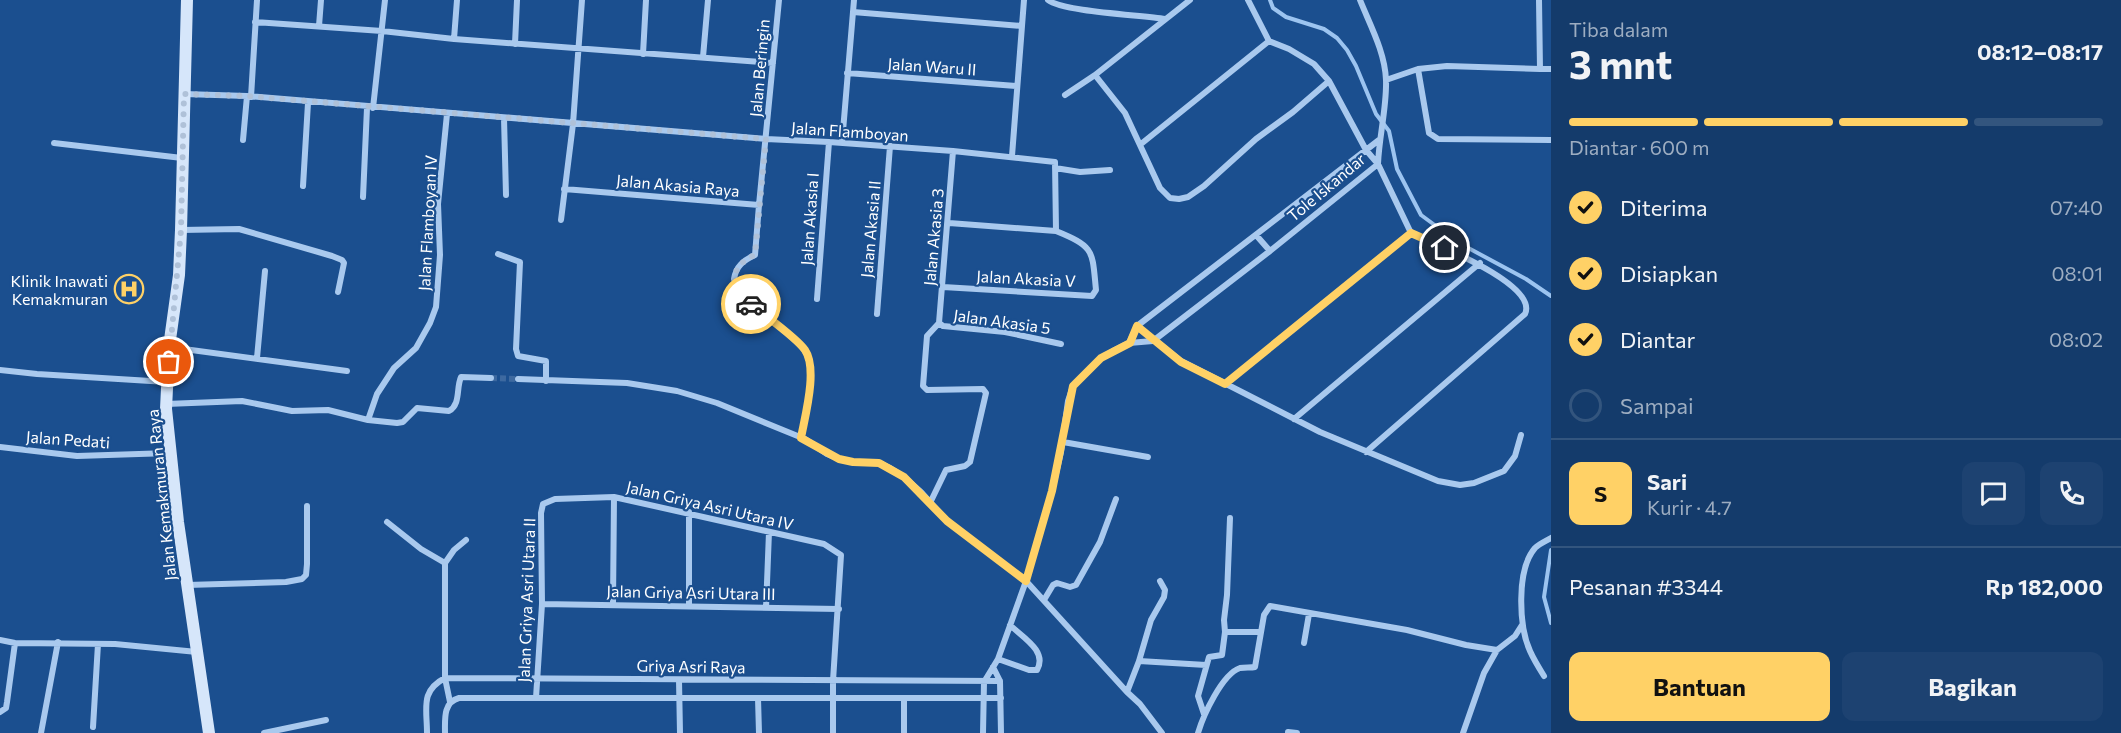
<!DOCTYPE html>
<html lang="id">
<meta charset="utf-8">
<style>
:root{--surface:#143b6b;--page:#1d4271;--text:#f1f3f6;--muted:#9dadc1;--line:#33557e;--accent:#ffd166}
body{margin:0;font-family:Commissioner,sans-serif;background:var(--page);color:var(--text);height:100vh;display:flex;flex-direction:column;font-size:22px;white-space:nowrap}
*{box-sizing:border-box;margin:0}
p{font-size:20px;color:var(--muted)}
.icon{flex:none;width:33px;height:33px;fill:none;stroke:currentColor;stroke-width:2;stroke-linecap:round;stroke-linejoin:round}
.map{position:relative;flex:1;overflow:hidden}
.panel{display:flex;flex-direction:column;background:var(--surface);width:570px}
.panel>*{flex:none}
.pin{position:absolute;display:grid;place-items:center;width:51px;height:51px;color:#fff;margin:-26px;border:3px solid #fff;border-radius:50%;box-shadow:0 2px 6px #0007}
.courier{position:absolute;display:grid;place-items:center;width:60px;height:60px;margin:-30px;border:4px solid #ffd166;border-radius:50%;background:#fff;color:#222;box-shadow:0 2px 8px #0007}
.headline em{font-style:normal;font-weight:700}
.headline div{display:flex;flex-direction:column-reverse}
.headline{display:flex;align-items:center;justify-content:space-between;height:102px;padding:0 18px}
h1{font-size:39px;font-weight:700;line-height:45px}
.bar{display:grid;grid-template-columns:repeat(4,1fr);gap:9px 6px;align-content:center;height:72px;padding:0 18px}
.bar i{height:8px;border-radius:4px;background:var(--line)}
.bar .current{background:var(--accent)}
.bar p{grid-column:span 4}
.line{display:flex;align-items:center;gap:15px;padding:0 18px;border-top:2px solid var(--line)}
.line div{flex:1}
.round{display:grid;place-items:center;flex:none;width:63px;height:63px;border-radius:12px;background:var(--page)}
ol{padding:0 18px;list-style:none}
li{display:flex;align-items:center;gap:18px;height:66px}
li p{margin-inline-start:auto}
li .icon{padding:6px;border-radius:50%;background:var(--accent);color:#111;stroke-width:4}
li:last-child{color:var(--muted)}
li i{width:33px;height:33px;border:3px solid var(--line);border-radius:50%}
.cta{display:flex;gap:12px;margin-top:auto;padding:12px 18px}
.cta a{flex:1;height:69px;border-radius:12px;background:var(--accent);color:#111;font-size:24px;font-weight:700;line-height:69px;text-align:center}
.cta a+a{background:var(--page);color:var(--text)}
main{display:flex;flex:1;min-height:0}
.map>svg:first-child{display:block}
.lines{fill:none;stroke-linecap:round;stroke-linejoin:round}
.stream{stroke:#9cc4f0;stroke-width:4}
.street-tunnel{stroke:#3d69a0;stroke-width:6;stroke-dasharray:6 3;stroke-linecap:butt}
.street{stroke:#a9c9ee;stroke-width:6}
.secondary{stroke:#d6e6fa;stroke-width:12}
.done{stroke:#afc1d8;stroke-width:6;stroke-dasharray:0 10.8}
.route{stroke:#ffd166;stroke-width:8}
.labels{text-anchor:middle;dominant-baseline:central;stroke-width:4.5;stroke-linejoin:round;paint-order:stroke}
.street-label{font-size:16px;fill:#fff;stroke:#1b4f8f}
.poi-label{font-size:16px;fill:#fff;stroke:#1b4f8f;text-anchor:end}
</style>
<main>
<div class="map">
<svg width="1551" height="733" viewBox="0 0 1551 733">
<rect width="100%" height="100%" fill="#1b4f8f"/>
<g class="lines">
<path class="stream" d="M 1270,0 L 1273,8 L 1286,17 L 1324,29 L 1337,38 L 1347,50 L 1356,66 L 1376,114 L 1389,131 L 1397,169 L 1421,215 L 1459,243 L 1526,279 L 1551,296
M 1551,550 L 1544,597 L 1551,623"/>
<path class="street-tunnel" d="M 491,378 L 518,379"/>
<path class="street" d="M 1048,0 C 1063,12 1141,15 1165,19
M 1190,0 L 1095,75 L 1125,113 L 1160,188 L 1170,198 L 1179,199 L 1188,197 L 1204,186 L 1256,139 L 1293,112 L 1329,81
M 1248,0 L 1269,41 L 1289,49 L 1314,64 L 1329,81 L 1366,150 L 1378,164 L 1411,233
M 1539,0 L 1540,69 L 1551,69
M 853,12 L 1022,26
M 255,22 L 382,31 L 454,39 L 773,63
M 319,26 L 321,0
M 454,39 L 457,0
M 515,44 L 517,0
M 643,54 L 646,0
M 703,57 L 708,0
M 1418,69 L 1429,133 L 1438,139 L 1551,140
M 847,73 L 1016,86
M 1386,80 L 1418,69 L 1447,66 L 1540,69
M 184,94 L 247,96 L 766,139 L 829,142 L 953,151 L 1055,162 L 1056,231 L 949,223
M 1065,95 L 1095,75
M 251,97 L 257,0
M 373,108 L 385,0
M 504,118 L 506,195
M 243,140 L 247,96
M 54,143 L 182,158
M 842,143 L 854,0
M 1141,144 L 1269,41
M 953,151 L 939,323 L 943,326 L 1005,332 L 1061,344
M 1012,156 L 1024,0
M 1055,168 L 1080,172 L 1110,170
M 303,186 L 308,103
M 564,189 L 759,205 L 779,0
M 363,197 L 367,108
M 759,205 L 755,255 C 744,260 736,266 734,279 C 738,292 750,303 760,311 C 771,321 798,339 805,351 C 818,370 805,416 801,438
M 561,220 L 573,124 L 582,0
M 181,230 L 239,229 L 332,256 L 342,260 L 344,263 L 338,292
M 1256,235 L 1270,251
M 498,254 L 520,262 L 516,349 L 518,356 L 546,361 L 546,381
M 943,287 L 1092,296 L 1096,290 C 1092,250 1095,247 1056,231
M 817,299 L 829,142
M 877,314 L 890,146
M 1137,326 L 1181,361 L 1320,432 L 1438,481 L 1460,485 L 1474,483 L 1504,471 L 1515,456 L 1521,435
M 1129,343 L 1137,326 L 1379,140
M 169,347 L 347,371
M 257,358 L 265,271
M 0,370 L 37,374 L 167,382
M 518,379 L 627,383 L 677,391 L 717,403 L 805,439 L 827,454 L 839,459 L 853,462 L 879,463 L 890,468 L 904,477 L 921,492 L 947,521 L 1026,581 L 1127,692 L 1140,704 L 1162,733
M 1225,384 L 1411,233
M 166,404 L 242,401 L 292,411 L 328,410 L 368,420 L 397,423 L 403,422 L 417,408 L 449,411 C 461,404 456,388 461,377 L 491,378
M 1294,419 L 1480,263
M 368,420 L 377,394 L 394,368 L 416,348 L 430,323 L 436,307 L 440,255 L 438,204 L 447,114
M 1063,442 L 1148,457
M 0,447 L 77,456 L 170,453
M 1366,452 L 1525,314 C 1539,284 1432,243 1411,233
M 930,503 L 946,470 L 965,466 L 970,462 L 986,393 L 983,389 L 927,390 L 923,386 L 927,336 L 939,323
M 387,522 L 421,549 L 445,563 L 445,678 L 450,702
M 445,563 L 454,550 L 466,540
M 187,585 L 286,582 L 302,579 L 306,575 L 307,564 L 307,506
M 1044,600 L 1053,585 L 1057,583 L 1070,587 L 1076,585 L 1100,542 L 1116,499
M 542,604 L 839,609
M 613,604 L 614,497
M 689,606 L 689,512
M 766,608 L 769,532
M 1225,632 L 1224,620 L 1227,595 L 1230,518
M 0,640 L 15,643 L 115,644 L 197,652
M 1304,643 L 1309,614
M 998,659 L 1029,670 L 1037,670 C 1048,651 1022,637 1010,625
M 1139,661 L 1206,665
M 993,667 L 1000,681 L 1001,733
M 1544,676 C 1539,668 1534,660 1530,651 C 1519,627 1516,570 1535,548 C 1539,544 1546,541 1551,538
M 679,680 L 680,733
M 1127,692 L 1139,661 L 1151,620 L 1164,597 L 1165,590 L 1160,581
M 536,698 L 542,604 L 541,513 L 543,504 L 555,499 L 614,497 L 824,544 L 841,555 L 833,681 L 833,733
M 758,698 L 759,733
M 904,698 L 904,733
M 0,712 L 6,708 L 7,702 L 15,643
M 1204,714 L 1198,696 L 1209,657 L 1222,655 L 1225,632 L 1261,632
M 93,727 L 98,644
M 1288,732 L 1297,733
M 41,733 L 58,642
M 264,733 L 326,720
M 427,733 C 427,708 420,691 445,678 L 1000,681
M 445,733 C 445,720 443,702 459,698 L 1001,698
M 983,733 L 984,682 L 998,659 L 1026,581 L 1052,491 L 1061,452 L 1068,401 L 1073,386 L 1101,358 L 1113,351 L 1129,343 L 1153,341 L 1270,251 L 1378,164 C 1379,137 1387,106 1386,80 C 1385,52 1370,25 1360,0
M 1198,733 C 1203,716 1222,674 1240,668 C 1245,667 1251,668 1255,667 L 1264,615 L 1270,606 L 1407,630 L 1466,645 L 1497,650
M 1463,733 L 1484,673 L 1497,650 L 1515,636 L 1522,625"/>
<path class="secondary" d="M 187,0 L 181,230 L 179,275 L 169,347 L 166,409 L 178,522 L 209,733"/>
</g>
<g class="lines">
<path class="done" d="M 169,362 L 181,230 L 184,94 L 246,96 L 766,139 L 755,255 C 744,260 736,266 734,279 L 741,291 L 751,304"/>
<path class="route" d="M 751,304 C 765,316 796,337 805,350 C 818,369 805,416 801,438 L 839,459 L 853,462 L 879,463 L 904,477 L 947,521 L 1026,581 L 1052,491 L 1073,386 L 1101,358 L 1130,343 L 1137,326 L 1181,362 L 1225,384 L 1411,233 L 1445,248"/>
</g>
<defs>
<g id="hospital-ring" transform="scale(1.5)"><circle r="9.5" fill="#1b4f8f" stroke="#ffd166" stroke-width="1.5"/><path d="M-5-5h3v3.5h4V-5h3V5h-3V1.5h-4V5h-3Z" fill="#ffd166"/></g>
</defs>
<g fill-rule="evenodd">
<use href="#hospital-ring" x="129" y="289"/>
</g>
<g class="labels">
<g class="street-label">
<text transform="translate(932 66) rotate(4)">Jalan Waru II</text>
<text transform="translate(759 68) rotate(-85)">Jalan Beringin</text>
<text transform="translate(850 131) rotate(4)">Jalan Flamboyan</text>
<text transform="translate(678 185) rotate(5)">Jalan Akasia Raya</text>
<text transform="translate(1326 187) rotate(-40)">Tole Iskandar</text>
<text transform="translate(809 219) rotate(-86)">Jalan Akasia I</text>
<text transform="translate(427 223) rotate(-87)">Jalan Flamboyan IV</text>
<text transform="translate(870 229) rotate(-85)">Jalan Akasia II</text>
<text transform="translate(933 237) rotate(-85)">Jalan Akasia 3</text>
<text transform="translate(1026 278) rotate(3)">Jalan Akasia V</text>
<text transform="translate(1002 321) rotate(8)">Jalan Akasia 5</text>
<text transform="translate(68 439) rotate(4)">Jalan Pedati</text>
<text transform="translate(161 495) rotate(-96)">Jalan Kemakmuran Raya</text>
<text transform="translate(710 505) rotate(13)">Jalan Griya Asri Utara IV</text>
<text transform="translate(691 592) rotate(1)">Jalan Griya Asri Utara III</text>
<text transform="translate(526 600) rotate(-88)">Jalan Griya Asri Utara II</text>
<text transform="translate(691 666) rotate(1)">Griya Asri Raya</text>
</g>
<g class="poi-label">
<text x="108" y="280">Klinik Inawati<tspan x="108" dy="18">Kemakmuran</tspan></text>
</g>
</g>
</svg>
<div class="pin" style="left:169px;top:362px;background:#ea580c"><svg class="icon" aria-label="bag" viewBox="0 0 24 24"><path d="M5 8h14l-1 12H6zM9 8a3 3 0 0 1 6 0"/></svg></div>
<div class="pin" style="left:1445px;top:248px;background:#1f2937"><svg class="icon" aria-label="home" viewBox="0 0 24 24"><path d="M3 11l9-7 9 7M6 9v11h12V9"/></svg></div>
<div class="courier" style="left:751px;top:304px"><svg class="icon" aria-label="car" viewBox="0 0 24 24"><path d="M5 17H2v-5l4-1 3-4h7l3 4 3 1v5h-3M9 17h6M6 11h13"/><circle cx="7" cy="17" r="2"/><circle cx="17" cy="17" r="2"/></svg></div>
</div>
<section class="panel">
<div class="headline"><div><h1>3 mnt</h1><p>Tiba dalam</p></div><em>08:12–08:17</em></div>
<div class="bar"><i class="current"></i><i class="current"></i><i class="current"></i><i></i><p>Diantar · 600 m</p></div>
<ol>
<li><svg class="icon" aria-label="check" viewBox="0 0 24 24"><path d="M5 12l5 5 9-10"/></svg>Diterima<p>07:40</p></li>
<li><svg class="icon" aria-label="check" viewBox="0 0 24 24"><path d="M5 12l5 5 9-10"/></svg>Disiapkan<p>08:01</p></li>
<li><svg class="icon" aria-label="check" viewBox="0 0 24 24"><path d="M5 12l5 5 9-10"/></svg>Diantar<p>08:02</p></li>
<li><i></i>Sampai</li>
</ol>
<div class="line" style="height:108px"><b class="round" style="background:var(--accent);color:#111">S</b><div><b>Sari</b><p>Kurir · 4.7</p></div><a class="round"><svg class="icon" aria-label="chat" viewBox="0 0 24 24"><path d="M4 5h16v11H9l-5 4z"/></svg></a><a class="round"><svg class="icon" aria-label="phone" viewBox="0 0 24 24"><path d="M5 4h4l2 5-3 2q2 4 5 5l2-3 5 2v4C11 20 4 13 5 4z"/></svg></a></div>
<div class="line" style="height:78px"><div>Pesanan #3344</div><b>Rp 182,000</b></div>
<div class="cta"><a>Bantuan</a><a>Bagikan</a></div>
</section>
</main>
